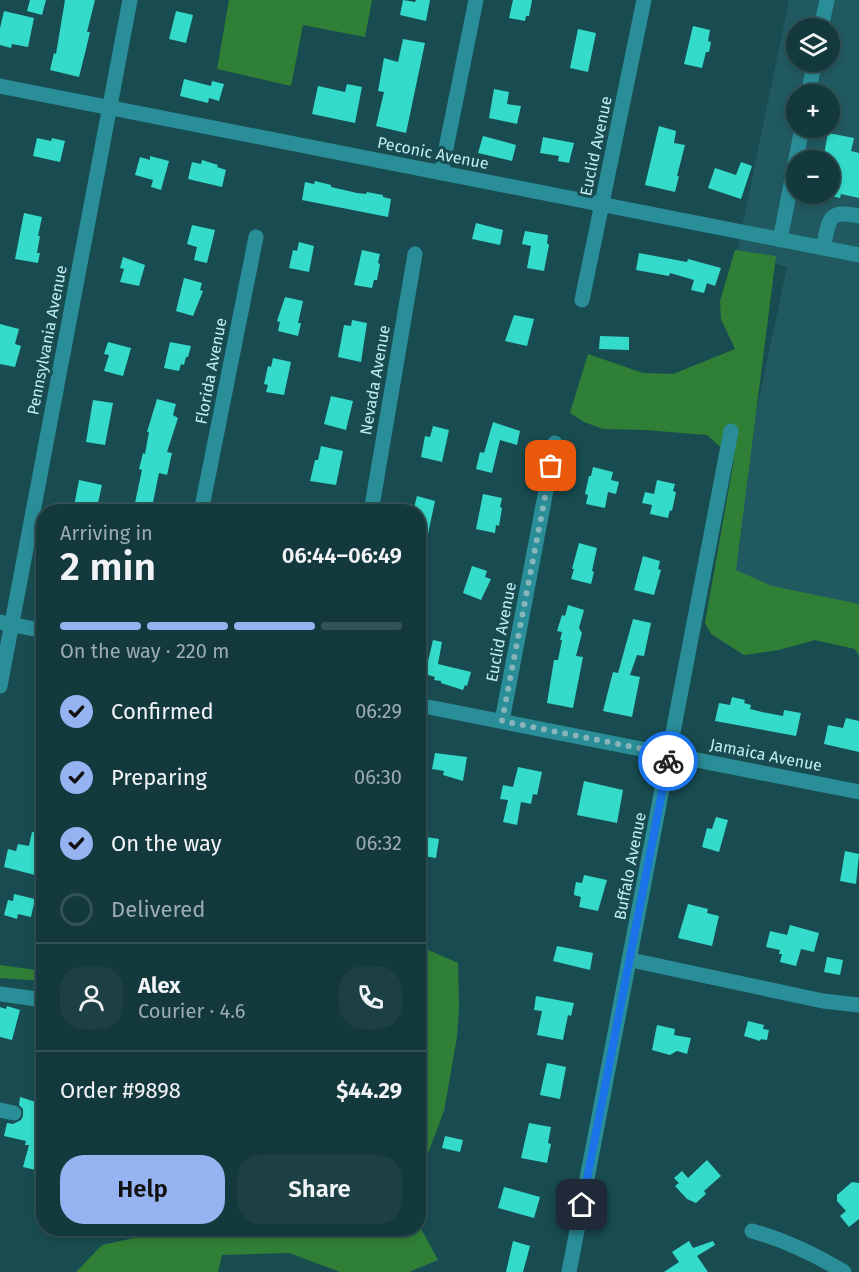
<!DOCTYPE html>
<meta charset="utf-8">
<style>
:root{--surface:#13393d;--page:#1c4044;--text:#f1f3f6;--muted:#9dacb0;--line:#325357;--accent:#95b2f1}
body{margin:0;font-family:"Fira Sans",sans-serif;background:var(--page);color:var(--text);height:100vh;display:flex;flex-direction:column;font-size:22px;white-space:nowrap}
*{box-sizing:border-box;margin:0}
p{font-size:20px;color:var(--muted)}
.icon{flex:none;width:33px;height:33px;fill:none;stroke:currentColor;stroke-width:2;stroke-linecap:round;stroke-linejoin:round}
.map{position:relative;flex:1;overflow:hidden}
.sheet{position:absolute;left:36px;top:504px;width:390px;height:732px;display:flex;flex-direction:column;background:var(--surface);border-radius:24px;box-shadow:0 3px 9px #0003,0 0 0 2px var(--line)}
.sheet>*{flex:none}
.tools{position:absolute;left:786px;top:18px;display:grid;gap:12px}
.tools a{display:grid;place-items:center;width:54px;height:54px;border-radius:50%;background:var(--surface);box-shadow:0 3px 9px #0003,0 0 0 2px var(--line);font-size:30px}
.pin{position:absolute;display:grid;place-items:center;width:51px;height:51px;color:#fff;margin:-26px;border-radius:12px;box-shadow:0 3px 9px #0006}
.courier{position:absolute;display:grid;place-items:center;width:60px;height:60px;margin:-30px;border:4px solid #1a73e8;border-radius:50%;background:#fff;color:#222;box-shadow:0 2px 8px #0007}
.head em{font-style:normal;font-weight:600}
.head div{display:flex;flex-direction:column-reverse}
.head{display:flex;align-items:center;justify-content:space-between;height:102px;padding:0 24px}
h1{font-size:39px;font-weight:600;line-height:45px}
.bar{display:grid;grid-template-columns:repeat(4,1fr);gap:9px 6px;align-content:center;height:72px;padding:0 24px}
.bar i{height:8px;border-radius:4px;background:var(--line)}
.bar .selected{background:var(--accent)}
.bar p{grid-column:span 4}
.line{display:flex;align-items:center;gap:15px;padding:0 24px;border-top:2px solid var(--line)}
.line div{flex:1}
.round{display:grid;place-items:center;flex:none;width:63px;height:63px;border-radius:24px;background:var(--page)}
ol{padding:0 24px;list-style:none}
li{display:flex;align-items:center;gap:18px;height:66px}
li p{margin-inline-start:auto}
li .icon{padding:6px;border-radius:50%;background:var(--accent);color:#111;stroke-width:4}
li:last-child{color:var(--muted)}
li i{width:33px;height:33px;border:3px solid var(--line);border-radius:50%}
.primary-button{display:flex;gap:12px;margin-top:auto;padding:12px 24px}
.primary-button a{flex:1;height:69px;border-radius:24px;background:var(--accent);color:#111;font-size:24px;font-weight:600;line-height:69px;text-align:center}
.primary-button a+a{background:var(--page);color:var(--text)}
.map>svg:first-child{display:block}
.built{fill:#205a60;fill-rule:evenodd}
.forest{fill:#307f36}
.building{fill:#34dbca}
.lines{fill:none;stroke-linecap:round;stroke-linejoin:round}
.minor{stroke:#2a8e98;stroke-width:15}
.done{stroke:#88b5ba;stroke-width:6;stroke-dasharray:0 10.8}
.route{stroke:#1a73e8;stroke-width:8}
.labels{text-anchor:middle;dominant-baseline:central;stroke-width:6;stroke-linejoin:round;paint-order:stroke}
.street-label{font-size:16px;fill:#c3eef2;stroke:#194c51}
</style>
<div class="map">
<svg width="859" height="1272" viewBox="0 0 859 1272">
<rect width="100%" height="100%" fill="#194c51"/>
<path class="built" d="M 789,0 L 859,0 L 859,625 L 717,597 L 787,267 L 737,252 ZM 796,28 L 830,28 L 830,62 L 796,62 ZM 796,94 L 830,94 L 830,128 L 796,128 ZM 796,160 L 830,160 L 830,194 L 796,194 Z"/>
<path class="forest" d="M 229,0 L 372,0 L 365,37 L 303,25 L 291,86 L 217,69 Z
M 735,250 L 776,256 L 736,570 L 772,586 L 859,604 L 859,656 L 855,649 L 815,640 L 779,650 L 744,655 L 711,634 L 705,623 L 734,459 L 707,435 L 645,430 L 603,429 L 584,422 L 570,413 L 588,354 L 643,373 L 673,374 L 735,349 L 721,319 L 720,301 Z
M 419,946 L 458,963 L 459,1008 L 457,1037 L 444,1111 L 419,1177 Z
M 0,965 L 43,971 L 43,981 L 0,978 Z
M 419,1225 L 438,1260 L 409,1272 L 340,1272 L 289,1253 L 222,1255 L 218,1272 L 76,1272 L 102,1245 L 174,1229 L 418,1228 Z"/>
<path class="building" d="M 30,0 L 46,0 L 42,15 L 27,11 Z
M 65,0 L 95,0 L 87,32 L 90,32 L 86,49 L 79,77 L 50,70 L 54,53 L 56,54 Z
M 403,0 L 415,2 L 416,0 L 430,0 L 426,21 L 400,15 Z
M 513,0 L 532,0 L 529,16 L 526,16 L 525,21 L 509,18 Z
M 4,11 L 34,18 L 28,47 L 12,44 L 11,48 L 0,45 L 0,28 Z
M 176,11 L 193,15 L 186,43 L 169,39 Z
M 693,26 L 710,30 L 708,41 L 711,42 L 709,52 L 706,52 L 702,68 L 684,64 Z
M 578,29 L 596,33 L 588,72 L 570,68 Z
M 403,39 L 425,43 L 406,133 L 376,126 L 384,92 L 378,91 L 384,58 L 398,62 Z
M 184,79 L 211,86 L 212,81 L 224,84 L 219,101 L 209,98 L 208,103 L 180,96 Z
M 347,84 L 362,87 L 355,123 L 312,114 L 318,86 L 345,92 Z
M 494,89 L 509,92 L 507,104 L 521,106 L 517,124 L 489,118 Z
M 659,126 L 676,131 L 674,143 L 685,145 L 677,176 L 679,176 L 675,192 L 645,185 Z
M 828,133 L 854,138 L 851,151 L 859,153 L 859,198 L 841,194 L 840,198 L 830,196 L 830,160 L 823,160 Z
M 483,136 L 516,145 L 512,161 L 478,153 Z
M 543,137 L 574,143 L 569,163 L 558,161 L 559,156 L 540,153 Z
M 37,138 L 51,141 L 52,138 L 65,141 L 60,162 L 33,156 Z
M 150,156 L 169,161 L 161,190 L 151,187 L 153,180 L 135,175 L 140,157 L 150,160 Z
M 202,160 L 218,165 L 217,167 L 226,170 L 222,187 L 188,179 L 192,162 L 201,164 Z
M 741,162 L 752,166 L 741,199 L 708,188 L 715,168 L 736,175 Z
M 315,181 L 331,185 L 331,187 L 357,193 L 366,194 L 367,192 L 383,195 L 383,197 L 391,199 L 388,217 L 302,200 L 305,182 L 314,184 Z
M 24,213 L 42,217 L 38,236 L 40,236 L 37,253 L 40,253 L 38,263 L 15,259 Z
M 476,223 L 503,230 L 500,245 L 472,239 Z
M 192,225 L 215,230 L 207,263 L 194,260 L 197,247 L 187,244 Z
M 525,231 L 548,235 L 547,243 L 549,245 L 544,271 L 527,268 L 531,246 L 522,244 Z
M 299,242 L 314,246 L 309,272 L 289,268 L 293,250 L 297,251 Z
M 362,250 L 380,254 L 378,263 L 380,264 L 377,280 L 374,280 L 372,288 L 354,285 Z
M 639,253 L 687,262 L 688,259 L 721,268 L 715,286 L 707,283 L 704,293 L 691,290 L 694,280 L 670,273 L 669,276 L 636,270 Z
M 123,257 L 145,265 L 139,286 L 120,282 L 124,269 L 120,268 Z
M 184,278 L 202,283 L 200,290 L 203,291 L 193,316 L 176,311 Z
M 285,297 L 303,301 L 298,323 L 301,323 L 298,336 L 278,331 L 280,322 L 277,321 Z
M 514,315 L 534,319 L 527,346 L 505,341 Z
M 352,320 L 367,323 L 361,362 L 338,357 L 344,325 L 351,326 Z
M 0,324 L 19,329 L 15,344 L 21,346 L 15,367 L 0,364 Z
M 600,336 L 629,337 L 629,350 L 599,349 Z
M 108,342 L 131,348 L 123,376 L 104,371 L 109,355 L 104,354 Z
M 170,342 L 191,346 L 188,357 L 186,357 L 184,365 L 181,364 L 179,371 L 164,368 Z
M 273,358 L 291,362 L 284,395 L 266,392 L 268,385 L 264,384 L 268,366 L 271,367 Z
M 331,396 L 353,401 L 346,430 L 324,424 Z
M 157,399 L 176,404 L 173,415 L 178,418 L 167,452 L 172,453 L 167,475 L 159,473 L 151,512 L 133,512 L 142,470 L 139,469 L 143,453 L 145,454 L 149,432 L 147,432 Z
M 93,400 L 113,403 L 105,445 L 86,442 Z
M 493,422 L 520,431 L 517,445 L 500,440 L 492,473 L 476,469 L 480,452 L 484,453 Z
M 433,426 L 449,430 L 442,462 L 421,457 L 425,436 L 430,437 Z
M 321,446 L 343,451 L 336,485 L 310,481 L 315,460 L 318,460 Z
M 593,467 L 613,472 L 611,480 L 619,482 L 616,494 L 608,492 L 605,508 L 586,504 L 588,495 L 585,494 L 589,476 L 591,476 Z
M 79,480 L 102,485 L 96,512 L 73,512 Z
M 657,480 L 675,484 L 673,491 L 676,492 L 672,511 L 670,510 L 668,518 L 650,514 L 652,505 L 642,503 L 645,492 L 654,494 Z
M 483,494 L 502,498 L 500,507 L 502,508 L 499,526 L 496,525 L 495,533 L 476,529 Z
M 417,496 L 435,501 L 428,534 L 418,532 L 418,512 L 413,512 Z
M 579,543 L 597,548 L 592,571 L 594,572 L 591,584 L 571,579 L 574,569 L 572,569 Z
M 643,556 L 660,561 L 658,569 L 661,570 L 654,595 L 634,590 Z
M 472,566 L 487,571 L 485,577 L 491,579 L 481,600 L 463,593 Z
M 568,605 L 584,610 L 579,628 L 582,633 L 576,656 L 583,657 L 573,708 L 547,703 L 554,660 L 558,660 L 562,640 L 560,640 L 562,632 L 557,631 L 562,615 L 565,616 Z
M 633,619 L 651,623 L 644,656 L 637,655 L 630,675 L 640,677 L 632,717 L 603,711 L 613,672 L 618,673 Z
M 433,640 L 442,642 L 438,664 L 471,672 L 467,686 L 465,685 L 463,690 L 441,683 L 441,681 L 434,680 L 435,677 L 425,674 Z
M 732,697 L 745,700 L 744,703 L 751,705 L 750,709 L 762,712 L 783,716 L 784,710 L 801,713 L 796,736 L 715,721 L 719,703 L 730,705 Z
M 846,718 L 859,721 L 859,752 L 824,744 L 828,725 L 843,728 Z
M 435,753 L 467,757 L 463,781 L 443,775 L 444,771 L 432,769 Z
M 518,767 L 542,772 L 537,795 L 533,794 L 531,804 L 521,802 L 517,825 L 503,822 L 508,800 L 500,799 L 503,785 L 513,787 Z
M 584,781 L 623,790 L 617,823 L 577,815 Z
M 716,817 L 728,820 L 719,852 L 702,847 L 707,828 L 712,829 Z
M 32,832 L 44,834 L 44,851 L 41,850 L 35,875 L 4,867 L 8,849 L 16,851 L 18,844 L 29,846 Z
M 426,837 L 439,839 L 436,858 L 423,856 Z
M 845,851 L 859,854 L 856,884 L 840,881 Z
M 584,875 L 607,880 L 598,911 L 579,907 L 581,897 L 574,895 L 574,893 L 576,882 L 582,883 Z
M 14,894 L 35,899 L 31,917 L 18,914 L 17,919 L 4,915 L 8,900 L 13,901 Z
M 688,904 L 708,909 L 707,913 L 719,916 L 712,946 L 678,938 Z
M 790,925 L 819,933 L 814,952 L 801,949 L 796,966 L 780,962 L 782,954 L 779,954 L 780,950 L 766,947 L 770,931 L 787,935 Z
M 557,946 L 593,953 L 590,970 L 553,961 Z
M 827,957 L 843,960 L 840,975 L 824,972 Z
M 536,996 L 574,1003 L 571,1016 L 568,1015 L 563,1040 L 537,1035 L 542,1011 L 534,1010 Z
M 7,1006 L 20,1010 L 12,1040 L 0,1037 L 0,1007 L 6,1009 Z
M 748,1021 L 764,1025 L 763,1029 L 769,1030 L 767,1040 L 761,1039 L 760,1041 L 744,1036 Z
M 657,1025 L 675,1029 L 674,1035 L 691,1038 L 687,1054 L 677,1051 L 670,1055 L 652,1050 Z
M 547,1063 L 566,1067 L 560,1099 L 540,1095 Z
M 20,1097 L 39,1103 L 37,1110 L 42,1111 L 36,1135 L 44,1136 L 44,1172 L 23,1167 L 29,1145 L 25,1145 L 26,1141 L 4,1136 L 7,1123 L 13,1124 L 21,1120 L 23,1116 L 23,1109 L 19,1105 Z
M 529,1123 L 551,1127 L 548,1143 L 551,1144 L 547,1163 L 521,1158 Z
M 445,1136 L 463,1140 L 460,1152 L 442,1148 Z
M 707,1160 L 721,1176 L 704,1191 L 706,1194 L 696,1203 L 687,1199 L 675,1186 L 679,1183 L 674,1178 L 682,1171 L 688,1178 Z
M 852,1182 L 859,1183 L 859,1219 L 849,1227 L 840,1216 L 846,1211 L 837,1201 L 837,1195 Z
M 504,1187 L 540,1197 L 534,1218 L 498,1208 Z
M 513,1241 L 530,1246 L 523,1272 L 506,1272 Z
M 689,1241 L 693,1248 L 713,1241 L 715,1245 L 697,1256 L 708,1272 L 664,1272 L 679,1262 L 672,1252 Z"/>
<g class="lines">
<path class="minor" d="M 821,28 L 827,0
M 0,86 L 859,255
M 808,94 L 815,62
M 441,173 L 476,0
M 780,240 L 802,128
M 823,248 C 830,220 826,209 859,216
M 582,300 L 644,0
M 201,512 L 256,237
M 371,512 L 415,254
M 0,622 L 44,631
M 0,686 L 130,0
M 418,705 L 859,792
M 502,721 L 555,443
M 631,960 L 823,1001 L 859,1005
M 0,994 L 44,1000
M 0,1110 L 14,1113
M 752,1231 C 785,1240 814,1254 844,1272
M 569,1272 L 731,431"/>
</g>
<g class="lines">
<path class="done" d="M 551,466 L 502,721 L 669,754 L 668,761"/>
<path class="route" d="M 582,1205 L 668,761"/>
</g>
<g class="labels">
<g class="street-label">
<text transform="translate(596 146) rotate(-78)">Euclid Avenue</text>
<text transform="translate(433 153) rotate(11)">Peconic Avenue</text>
<text transform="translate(47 340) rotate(-79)">Pennsylvania Avenue</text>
<text transform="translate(211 371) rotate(-79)">Florida Avenue</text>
<text transform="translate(375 380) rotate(-80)">Nevada Avenue</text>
<text transform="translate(501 632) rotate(-79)">Euclid Avenue</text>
<text transform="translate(766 755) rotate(11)">Jamaica Avenue</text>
<text transform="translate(630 866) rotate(-79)">Buffalo Avenue</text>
</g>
</g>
</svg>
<div class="tools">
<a><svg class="icon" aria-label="layers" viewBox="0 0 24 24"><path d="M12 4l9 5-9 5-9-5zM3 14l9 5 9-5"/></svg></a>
<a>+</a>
<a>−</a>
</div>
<div class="pin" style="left:551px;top:466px;background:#ea580c"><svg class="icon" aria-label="bag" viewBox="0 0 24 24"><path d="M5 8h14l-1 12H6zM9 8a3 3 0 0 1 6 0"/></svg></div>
<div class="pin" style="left:582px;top:1205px;background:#1f2937"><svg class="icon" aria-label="home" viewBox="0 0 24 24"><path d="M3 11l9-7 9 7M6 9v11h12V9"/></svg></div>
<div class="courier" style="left:668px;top:761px"><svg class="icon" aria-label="bike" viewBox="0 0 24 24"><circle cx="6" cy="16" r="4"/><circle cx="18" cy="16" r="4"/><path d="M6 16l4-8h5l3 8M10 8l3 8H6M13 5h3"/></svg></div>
<section class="sheet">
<div class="head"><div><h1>2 min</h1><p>Arriving in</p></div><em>06:44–06:49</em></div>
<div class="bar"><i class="selected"></i><i class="selected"></i><i class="selected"></i><i></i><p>On the way · 220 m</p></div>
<ol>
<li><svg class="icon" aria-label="check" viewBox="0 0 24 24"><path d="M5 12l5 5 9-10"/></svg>Confirmed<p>06:29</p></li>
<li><svg class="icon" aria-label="check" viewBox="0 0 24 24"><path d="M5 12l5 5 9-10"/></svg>Preparing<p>06:30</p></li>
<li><svg class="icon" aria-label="check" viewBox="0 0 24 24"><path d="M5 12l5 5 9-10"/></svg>On the way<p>06:32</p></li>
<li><i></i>Delivered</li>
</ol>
<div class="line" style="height:108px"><a class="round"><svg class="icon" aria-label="person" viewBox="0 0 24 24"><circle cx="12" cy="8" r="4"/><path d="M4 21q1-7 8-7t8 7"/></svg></a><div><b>Alex</b><p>Courier · 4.6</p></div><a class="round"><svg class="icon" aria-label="phone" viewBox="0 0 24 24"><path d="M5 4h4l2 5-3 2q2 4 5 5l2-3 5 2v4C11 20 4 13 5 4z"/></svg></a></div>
<div class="line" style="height:78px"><div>Order #9898</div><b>$44.29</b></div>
<div class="primary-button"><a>Help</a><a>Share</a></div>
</section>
</div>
